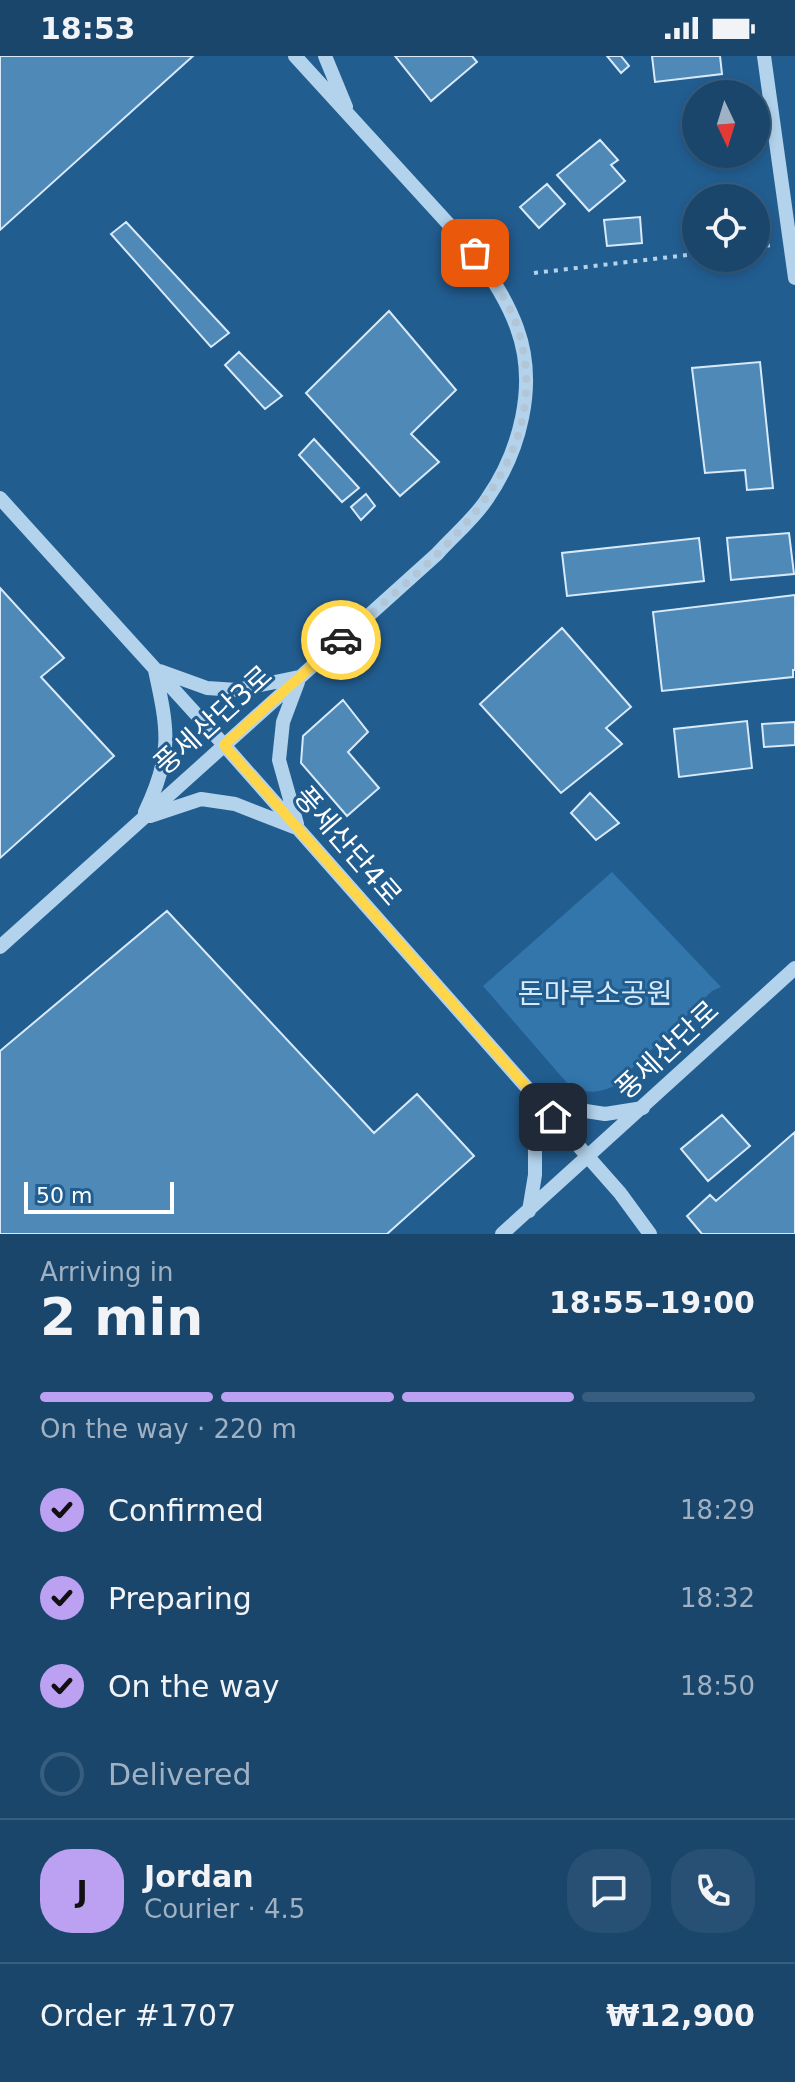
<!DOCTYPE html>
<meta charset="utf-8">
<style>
:root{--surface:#1a466c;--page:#275074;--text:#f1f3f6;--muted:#9fb1c2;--line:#385e7f;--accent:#bca0f2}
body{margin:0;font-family:"DejaVu Sans","Noto Sans KR",sans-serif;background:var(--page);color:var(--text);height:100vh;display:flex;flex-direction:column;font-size:30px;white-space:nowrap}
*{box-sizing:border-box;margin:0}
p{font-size:26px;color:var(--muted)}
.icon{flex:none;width:44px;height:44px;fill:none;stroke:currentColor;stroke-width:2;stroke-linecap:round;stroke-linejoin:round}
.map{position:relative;height:1178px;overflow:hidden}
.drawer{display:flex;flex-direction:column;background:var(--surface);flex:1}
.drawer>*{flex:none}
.needle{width:52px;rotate:176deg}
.tools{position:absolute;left:682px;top:24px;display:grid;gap:16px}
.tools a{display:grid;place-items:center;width:88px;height:88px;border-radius:50%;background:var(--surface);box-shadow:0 4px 12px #0003,0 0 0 2px var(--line);font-size:40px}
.scale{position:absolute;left:24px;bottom:20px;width:150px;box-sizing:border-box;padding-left:8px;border:4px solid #fff;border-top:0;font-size:22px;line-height:28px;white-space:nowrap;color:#fff;-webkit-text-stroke:6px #225d90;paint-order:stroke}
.pin{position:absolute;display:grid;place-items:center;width:68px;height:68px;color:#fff;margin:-34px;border-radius:16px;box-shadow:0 4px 12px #0006}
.courier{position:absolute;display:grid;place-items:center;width:80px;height:80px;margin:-40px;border:6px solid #ffd54a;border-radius:50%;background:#fff;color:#222;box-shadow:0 2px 10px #0007}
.overview em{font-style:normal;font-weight:600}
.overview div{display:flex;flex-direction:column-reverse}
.overview{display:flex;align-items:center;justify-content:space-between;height:136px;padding:0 40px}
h1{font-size:52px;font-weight:600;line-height:60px}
.bar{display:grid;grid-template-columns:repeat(4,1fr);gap:12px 8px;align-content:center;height:96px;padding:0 40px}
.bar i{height:10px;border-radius:6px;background:var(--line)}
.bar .active{background:var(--accent)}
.bar p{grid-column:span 4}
.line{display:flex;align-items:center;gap:20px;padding:0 40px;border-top:2px solid var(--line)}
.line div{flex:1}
.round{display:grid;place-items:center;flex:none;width:84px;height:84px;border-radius:32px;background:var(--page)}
ol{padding:0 40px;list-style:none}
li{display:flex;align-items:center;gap:24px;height:88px}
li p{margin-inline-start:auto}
li .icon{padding:8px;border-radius:50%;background:var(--accent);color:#111;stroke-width:4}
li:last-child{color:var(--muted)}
li i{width:44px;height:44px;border:4px solid var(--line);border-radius:50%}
.status{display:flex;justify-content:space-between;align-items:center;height:56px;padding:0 40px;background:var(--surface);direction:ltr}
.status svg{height:22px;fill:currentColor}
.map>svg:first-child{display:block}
.green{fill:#3376ab}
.building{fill:#4f89b8;stroke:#d8eaf9;stroke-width:2}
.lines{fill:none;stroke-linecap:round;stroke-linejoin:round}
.path{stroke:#b3d3ec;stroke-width:4;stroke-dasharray:4 6;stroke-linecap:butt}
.minor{stroke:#b3d3ec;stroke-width:14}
.done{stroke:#b2c6d8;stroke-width:8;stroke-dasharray:0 14.4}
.route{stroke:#ffd54a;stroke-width:10}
.labels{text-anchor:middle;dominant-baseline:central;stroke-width:6;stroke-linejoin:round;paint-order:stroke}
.street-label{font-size:28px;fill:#fff;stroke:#225d90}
.park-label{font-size:28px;fill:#d8eaf9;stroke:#225d90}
</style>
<div class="status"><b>18:53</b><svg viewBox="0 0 49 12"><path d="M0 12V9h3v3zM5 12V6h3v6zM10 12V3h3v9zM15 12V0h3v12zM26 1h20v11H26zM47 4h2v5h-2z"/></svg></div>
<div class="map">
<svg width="795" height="1178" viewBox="0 0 795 1178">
<rect width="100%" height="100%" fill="#225d90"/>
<path class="green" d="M 612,816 L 721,931 L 712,935 L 614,1030 C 597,1038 583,1038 567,1027 L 483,930 Z"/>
<path class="building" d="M 0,0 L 193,0 L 0,174 Z
M 395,0 L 472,0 L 477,6 L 431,45 Z
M 607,0 L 621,0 L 629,10 L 621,17 Z
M 652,0 L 720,0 L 722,18 L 655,26 Z
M 600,84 L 618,104 L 611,109 L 625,125 L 589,155 L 557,119 Z
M 547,128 L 565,148 L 539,172 L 520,151 Z
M 640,161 L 642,187 L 607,190 L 604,164 Z
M 126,166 L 229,277 L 211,291 L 111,178 Z
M 389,255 L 456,334 L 411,378 L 439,406 L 400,440 L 306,337 Z
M 239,296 L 282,340 L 265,353 L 225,309 Z
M 760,306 L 773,432 L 747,434 L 745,414 L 705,417 L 692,312 Z
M 314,383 L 359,432 L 342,446 L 299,399 Z
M 366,438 L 375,450 L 361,464 L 351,451 Z
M 789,477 L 794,518 L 731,524 L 727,482 Z
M 699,482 L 704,525 L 567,540 L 562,497 Z
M 0,532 L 64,602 L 41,621 L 114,700 L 0,802 Z
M 795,539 L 795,614 L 793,614 L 793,621 L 662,635 L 653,556 Z
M 562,572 L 631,651 L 606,672 L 622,688 L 561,737 L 480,648 Z
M 343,644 L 368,676 L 348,696 L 379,732 L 347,760 L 301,707 L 303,680 Z
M 747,665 L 752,712 L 679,721 L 674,673 Z
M 795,666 L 795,689 L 764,691 L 762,668 Z
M 590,737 L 619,767 L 596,784 L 571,757 Z
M 167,855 L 374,1077 L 417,1038 L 474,1100 L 387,1178 L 0,1178 L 0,995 Z
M 722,1059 L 750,1090 L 708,1125 L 681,1093 Z
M 795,1076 L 795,1178 L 702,1178 L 687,1160 L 710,1139 L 716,1145 Z"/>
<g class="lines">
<path class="path" d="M 756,191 L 773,189
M 534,217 L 696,198"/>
<path class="minor" d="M 325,0 L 346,51
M 764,0 L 795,222
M 0,442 L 224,689 L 620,1137 L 650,1178
M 160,615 L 207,632 L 237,634 L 299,621
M 145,756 C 173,698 168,674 155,614
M 150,760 L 201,743 L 235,748 L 294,771
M 297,768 L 279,704 L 283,666 L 298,626
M 0,891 L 437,498 C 453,480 474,463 487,443 C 520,395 538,329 517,272 C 507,244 491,221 475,197 L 295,0
M 529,1155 L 535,1119 L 535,1041 L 573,1053 L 605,1058 L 643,1052
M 502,1178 L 795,912"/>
</g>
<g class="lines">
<path class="done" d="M 341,584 C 431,504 558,415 519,276 C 510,247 492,222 475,197"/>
<path class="route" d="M 341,584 L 224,689 L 553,1061"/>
</g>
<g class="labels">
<g class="street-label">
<text transform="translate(213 664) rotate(-42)">풍세산단3로</text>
<text transform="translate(348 790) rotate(49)">풍세산단4로</text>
<text transform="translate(667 994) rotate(-43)">풍세산단로</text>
</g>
<g class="park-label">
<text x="595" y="937">돈마루소공원</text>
</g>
</g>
</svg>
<div class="tools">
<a><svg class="needle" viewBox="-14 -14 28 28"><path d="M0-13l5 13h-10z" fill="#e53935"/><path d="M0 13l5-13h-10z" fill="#9fb1c2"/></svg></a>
<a><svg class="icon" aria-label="locate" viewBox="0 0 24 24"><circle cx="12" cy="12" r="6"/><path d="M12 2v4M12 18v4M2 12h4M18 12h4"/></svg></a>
</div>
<div class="scale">50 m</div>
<div class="pin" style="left:475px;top:197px;background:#ea580c"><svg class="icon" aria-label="bag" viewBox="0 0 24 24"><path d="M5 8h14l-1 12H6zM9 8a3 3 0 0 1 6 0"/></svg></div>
<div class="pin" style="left:553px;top:1061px;background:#1f2937"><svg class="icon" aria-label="home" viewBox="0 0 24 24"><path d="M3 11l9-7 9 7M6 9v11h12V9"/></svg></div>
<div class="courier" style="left:341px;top:584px"><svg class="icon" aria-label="car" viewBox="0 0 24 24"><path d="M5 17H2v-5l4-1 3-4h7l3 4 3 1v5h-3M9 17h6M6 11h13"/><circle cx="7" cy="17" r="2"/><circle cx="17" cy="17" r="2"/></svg></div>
</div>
<section class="drawer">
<div class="overview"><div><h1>2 min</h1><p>Arriving in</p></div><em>18:55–19:00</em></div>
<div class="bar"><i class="active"></i><i class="active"></i><i class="active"></i><i></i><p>On the way · 220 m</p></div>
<ol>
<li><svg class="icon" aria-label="check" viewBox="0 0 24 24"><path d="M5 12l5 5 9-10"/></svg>Confirmed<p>18:29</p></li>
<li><svg class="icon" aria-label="check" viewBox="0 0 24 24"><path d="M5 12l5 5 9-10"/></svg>Preparing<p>18:32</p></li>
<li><svg class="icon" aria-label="check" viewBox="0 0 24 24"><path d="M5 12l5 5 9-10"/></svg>On the way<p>18:50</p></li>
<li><i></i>Delivered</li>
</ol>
<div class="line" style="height:144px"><b class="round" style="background:var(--accent);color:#111">J</b><div><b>Jordan</b><p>Courier · 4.5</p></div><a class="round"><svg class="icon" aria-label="chat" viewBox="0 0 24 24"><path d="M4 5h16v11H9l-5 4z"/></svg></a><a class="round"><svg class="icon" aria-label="phone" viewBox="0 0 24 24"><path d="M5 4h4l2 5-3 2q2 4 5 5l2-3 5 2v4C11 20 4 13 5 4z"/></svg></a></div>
<div class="line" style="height:104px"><div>Order #1707</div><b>₩12,900</b></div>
</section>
